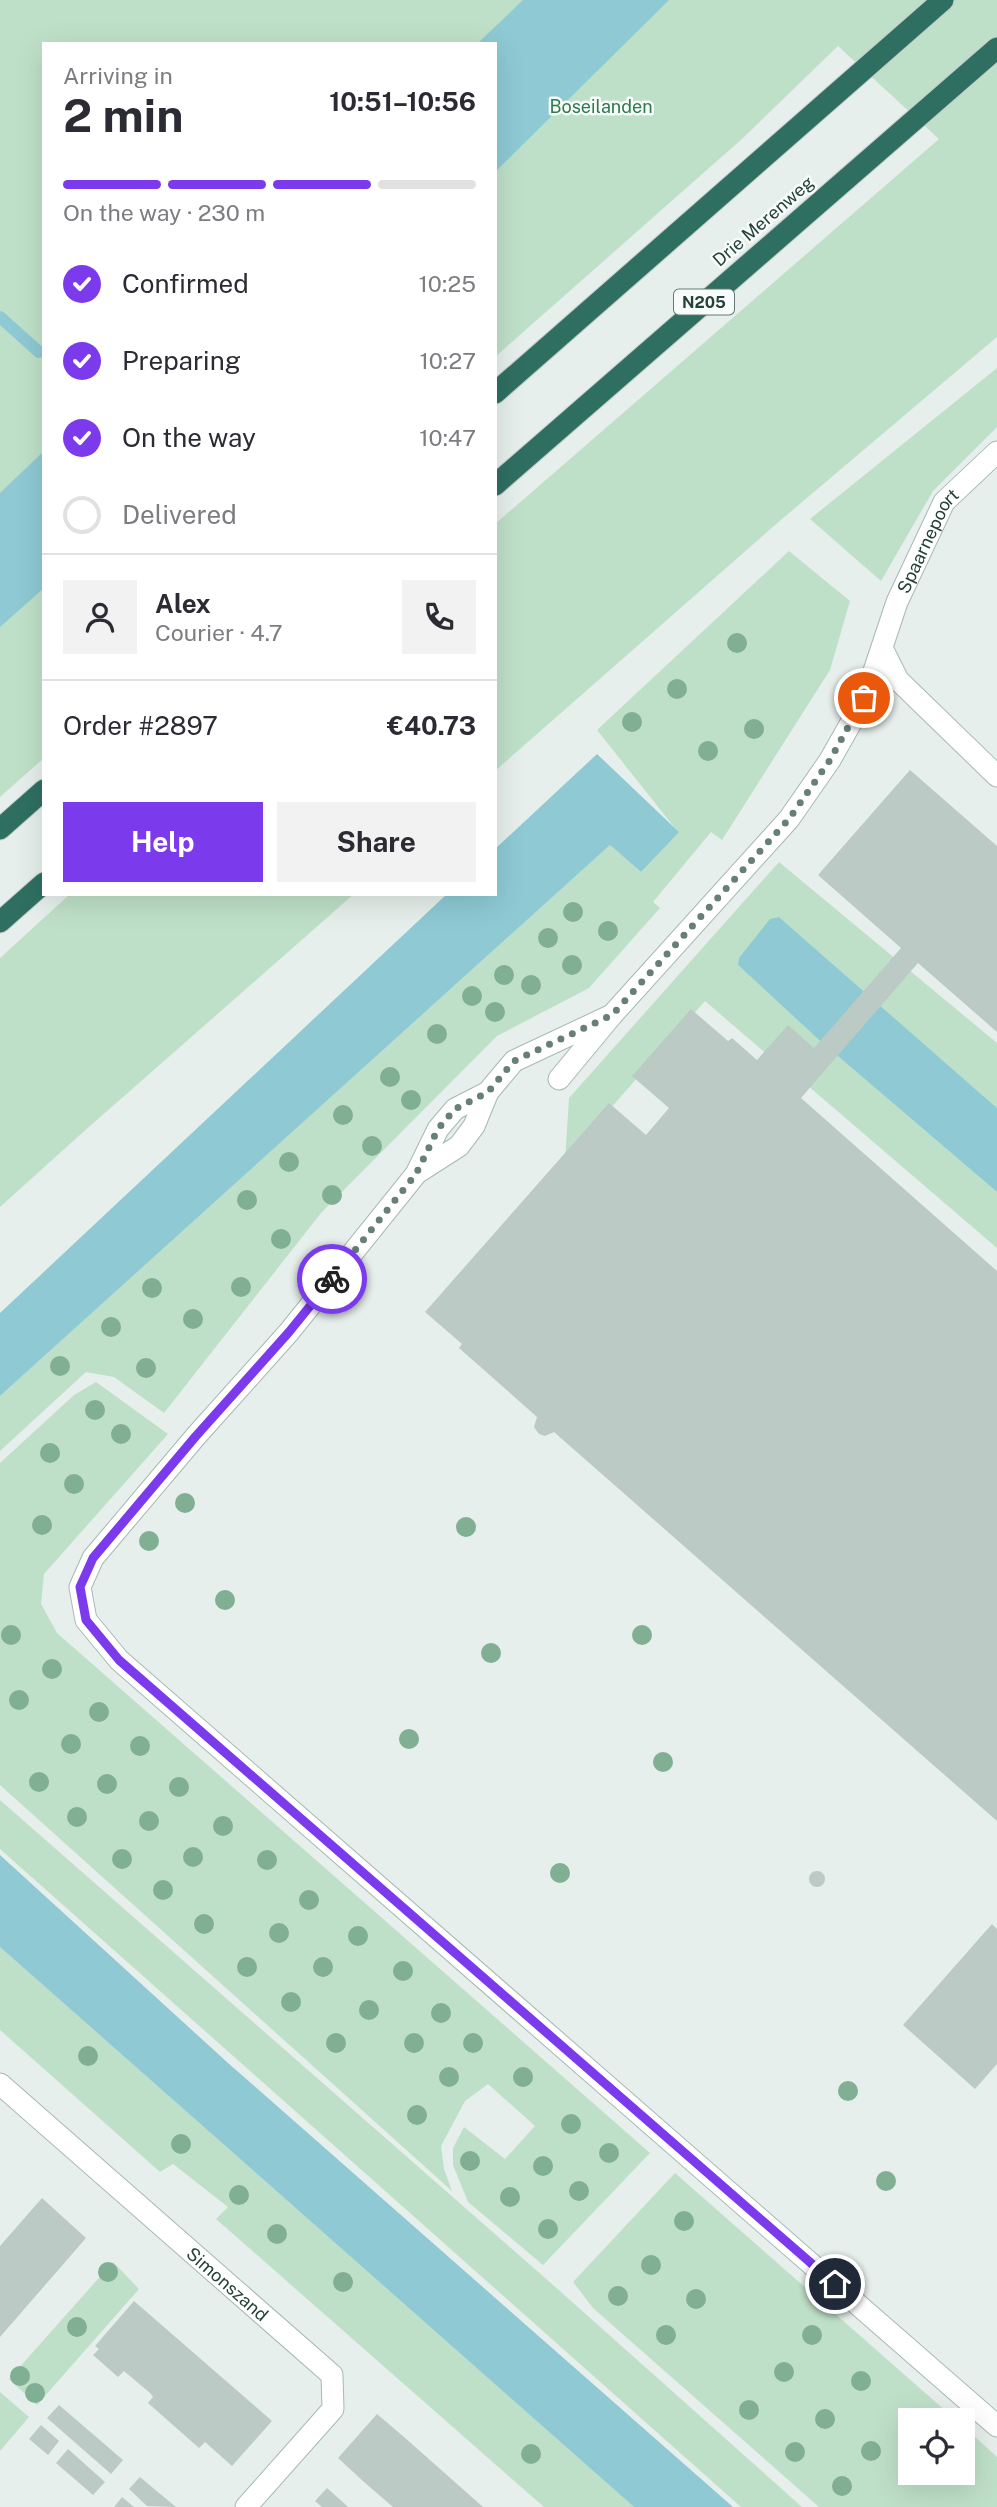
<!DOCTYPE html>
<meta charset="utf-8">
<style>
:root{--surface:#fff;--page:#f2f2f3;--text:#2b2b33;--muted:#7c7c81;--line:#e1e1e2;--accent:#7c3aed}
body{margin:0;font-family:"Public Sans",sans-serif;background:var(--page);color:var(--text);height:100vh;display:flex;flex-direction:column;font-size:26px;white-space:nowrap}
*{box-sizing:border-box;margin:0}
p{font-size:23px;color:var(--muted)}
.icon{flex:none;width:38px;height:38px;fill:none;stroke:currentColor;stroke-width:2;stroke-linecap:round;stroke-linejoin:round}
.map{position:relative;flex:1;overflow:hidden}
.drawer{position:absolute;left:42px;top:42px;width:455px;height:854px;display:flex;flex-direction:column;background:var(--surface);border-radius:0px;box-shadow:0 7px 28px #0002}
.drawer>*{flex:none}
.controls{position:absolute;left:898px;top:2408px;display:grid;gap:14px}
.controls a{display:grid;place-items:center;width:77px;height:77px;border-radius:0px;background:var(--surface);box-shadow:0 7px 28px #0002;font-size:35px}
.pin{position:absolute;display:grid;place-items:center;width:60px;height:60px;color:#fff;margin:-30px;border:4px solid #fff;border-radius:50%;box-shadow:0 2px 7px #0007}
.courier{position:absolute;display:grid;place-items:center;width:70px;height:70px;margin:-35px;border:5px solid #7c3aed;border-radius:50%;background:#fff;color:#222;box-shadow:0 2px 9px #0007}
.headline em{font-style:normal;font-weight:700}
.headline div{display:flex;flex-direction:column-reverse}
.headline{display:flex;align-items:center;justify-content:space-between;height:119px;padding:0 21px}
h1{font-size:46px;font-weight:700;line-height:52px}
.bar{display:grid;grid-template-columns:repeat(4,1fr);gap:10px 7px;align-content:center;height:84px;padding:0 21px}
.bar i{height:9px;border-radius:5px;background:var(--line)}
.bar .current{background:var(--accent)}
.bar p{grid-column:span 4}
.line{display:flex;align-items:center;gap:18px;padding:0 21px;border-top:2px solid var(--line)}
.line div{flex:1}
.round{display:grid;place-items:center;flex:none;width:74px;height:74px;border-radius:0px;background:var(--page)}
ol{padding:0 21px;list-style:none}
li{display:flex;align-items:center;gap:21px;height:77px}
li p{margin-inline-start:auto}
li .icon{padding:7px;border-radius:50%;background:var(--accent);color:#fff;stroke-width:4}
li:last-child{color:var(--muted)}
li i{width:38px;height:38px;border:4px solid var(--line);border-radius:50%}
.primary-button{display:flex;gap:14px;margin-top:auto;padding:14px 21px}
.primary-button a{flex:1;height:80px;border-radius:0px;background:var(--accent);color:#fff;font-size:28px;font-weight:700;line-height:80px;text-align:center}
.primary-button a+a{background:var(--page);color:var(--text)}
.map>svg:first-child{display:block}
.green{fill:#bfe0c8}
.water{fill:#8ec9d4}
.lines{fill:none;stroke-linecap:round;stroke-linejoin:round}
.stream{stroke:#8ec9d4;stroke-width:12}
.building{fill:#bbcac4}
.lane-casing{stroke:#a8b8b2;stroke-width:23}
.street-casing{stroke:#a8b8b2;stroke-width:23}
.highway-casing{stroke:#c2cac8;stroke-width:23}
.lane{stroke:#fff;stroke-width:21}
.street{stroke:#fff;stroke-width:21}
.highway{stroke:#2f6f62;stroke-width:21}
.tree{fill:#80af93}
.done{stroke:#687f78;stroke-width:7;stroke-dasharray:0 12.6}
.route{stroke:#7c3aed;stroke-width:9}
.labels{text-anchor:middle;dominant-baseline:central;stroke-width:5;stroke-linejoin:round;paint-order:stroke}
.shield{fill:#f7fbf9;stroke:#637a73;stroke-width:2}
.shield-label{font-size:16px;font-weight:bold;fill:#24423a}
.park-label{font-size:18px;fill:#2d7a4b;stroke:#f7fbf9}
.street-label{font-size:18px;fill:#24423a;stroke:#f7fbf9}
</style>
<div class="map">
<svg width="997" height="2507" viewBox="0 0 997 2507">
<rect width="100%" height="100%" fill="#e6efeb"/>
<path class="green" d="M 0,0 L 997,0 L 997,337 L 775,525 L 495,771 L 495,524 L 939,139 L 838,46 L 743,138 L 495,357 L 495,44 L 44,44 L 44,758 L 0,797 Z
M 997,368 L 997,427 L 933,491 L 881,581 L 810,519 Z
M 789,551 L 850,601 L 830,670 L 722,840 L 711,832 L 653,902 L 660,908 L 589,988 L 497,1036 L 321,1213 L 164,1413 L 114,1377 L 86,1372 L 0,1451 L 0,1396 L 610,845 L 641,872 L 678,832 L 597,730 Z
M 779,862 L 997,1043 L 997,1108 L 779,917 L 738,965 L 819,1040 L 997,1192 L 997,1248 L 800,1079 L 770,1057 L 705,1001 L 565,1160 L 569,1098 Z
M 70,894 L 354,894 L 81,1134 L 0,1207 L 0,958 Z
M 96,1382 L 168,1434 L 44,1574 L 41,1604 L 57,1633 L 650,2153 L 543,2265 L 468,2202 L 453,2165 L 453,2148 L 464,2127 L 505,2159 L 535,2126 L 488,2084 L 465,2101 L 441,2146 L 444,2169 L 452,2191 L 0,1785 L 0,1463 L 74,1395 Z
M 0,1800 L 552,2284 L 802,2507 L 741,2507 L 0,1849 Z
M 0,1947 L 634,2507 L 544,2507 L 216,2219 L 228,2207 L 173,2164 L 160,2172 L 0,2030 Z
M 675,2173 L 956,2420 L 910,2420 L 910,2473 L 962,2473 L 963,2426 L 997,2457 L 997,2507 L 819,2507 L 593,2308 L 573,2282 Z
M 113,2262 L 139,2289 L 37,2405 L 9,2379 Z
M 0,2392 L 29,2417 L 0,2451 Z"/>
<path class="water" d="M 523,0 L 669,0 L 495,172 L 495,44 L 477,44 Z
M 44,451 L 44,588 L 0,627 L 0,493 Z
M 597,754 L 679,832 L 641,872 L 610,845 L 0,1396 L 0,1313 L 447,894 L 495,894 L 495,849 Z
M 779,917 L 997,1108 L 997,1192 L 819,1040 L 738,965 L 739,958 L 770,919 Z
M 0,1855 L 228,2063 L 733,2507 L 634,2507 L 0,1947 Z"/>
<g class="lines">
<path class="stream" d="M 0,317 L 39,352"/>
</g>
<path class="building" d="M 910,770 L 997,846 L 997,1032 L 918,963 L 801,1098 L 997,1271 L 997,1821 L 554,1432 L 545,1436 L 539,1434 L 534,1427 L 537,1417 L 459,1348 L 462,1344 L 425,1312 L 609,1103 L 646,1135 L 669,1108 L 632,1076 L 691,1009 L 728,1041 L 732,1038 L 757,1060 L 788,1025 L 814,1048 L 901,948 L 818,875 Z
M809 1879a8 8 0 1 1 16 0a8 8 0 1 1-16 0Z
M 992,1924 L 997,1929 L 997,2064 L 975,2089 L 903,2025 Z
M 42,2198 L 86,2238 L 0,2337 L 0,2246 Z
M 134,2301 L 272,2421 L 232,2466 L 205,2442 L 199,2448 L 148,2403 L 153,2397 L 150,2393 L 124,2371 L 118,2377 L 93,2355 L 99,2349 L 95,2346 Z
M 59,2405 L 123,2460 L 111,2474 L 47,2418 Z
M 377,2414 L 404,2437 L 483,2507 L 393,2507 L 364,2482 L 338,2458 Z
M 41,2425 L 59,2441 L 48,2455 L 29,2439 Z
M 68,2449 L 105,2482 L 93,2495 L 56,2463 Z
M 140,2477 L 159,2493 L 176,2507 L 147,2506 L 129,2489 Z
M 327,2488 L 345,2504 L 348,2507 L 322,2507 L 315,2501 Z
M 122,2497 L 134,2507 L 114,2507 Z"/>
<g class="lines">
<g class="lane-casing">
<path id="lane" d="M 488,1092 L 455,1109 L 438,1129 L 416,1174 L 289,1332 L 196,1436 L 93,1558 L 80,1587 L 86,1620 L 119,1660 L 997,2426
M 417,1173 L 459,1146 L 474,1126 L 488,1092 L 514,1061 L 612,1015"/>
</g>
<g class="street-casing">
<g id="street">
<path d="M 882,648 L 898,680 L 997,776"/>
<path id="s1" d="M 559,1079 L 612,1015 L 789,819 L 830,760 L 865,698 L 897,602 L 944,502 L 997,452"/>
<path id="s2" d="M 0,2084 L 332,2375 L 333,2409 L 246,2507"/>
</g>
</g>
<g class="highway-casing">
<path id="highway" d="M 495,393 L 943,0
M 495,485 L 997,48
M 0,829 L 44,790
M 0,922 L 44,883"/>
</g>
<use href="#lane" class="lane"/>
<use href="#street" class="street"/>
<use href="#highway" class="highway"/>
</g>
<g class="tree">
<circle cx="737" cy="643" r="10"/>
<circle cx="677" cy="689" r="10"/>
<circle cx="632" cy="722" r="10"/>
<circle cx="754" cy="729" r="10"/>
<circle cx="708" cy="751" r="10"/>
<circle cx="573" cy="912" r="10"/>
<circle cx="608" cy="931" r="10"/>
<circle cx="548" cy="938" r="10"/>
<circle cx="572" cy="965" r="10"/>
<circle cx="504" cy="975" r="10"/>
<circle cx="531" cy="985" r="10"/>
<circle cx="472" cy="996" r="10"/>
<circle cx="495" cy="1012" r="10"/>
<circle cx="437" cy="1034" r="10"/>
<circle cx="390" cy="1077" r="10"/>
<circle cx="411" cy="1100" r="10"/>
<circle cx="343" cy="1115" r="10"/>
<circle cx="372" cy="1146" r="10"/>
<circle cx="289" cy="1162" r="10"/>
<circle cx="332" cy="1195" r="10"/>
<circle cx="247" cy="1200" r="10"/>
<circle cx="281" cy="1239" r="10"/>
<circle cx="241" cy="1287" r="10"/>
<circle cx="152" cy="1288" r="10"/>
<circle cx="193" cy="1319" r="10"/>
<circle cx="111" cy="1327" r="10"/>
<circle cx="60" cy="1366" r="10"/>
<circle cx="146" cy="1368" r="10"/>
<circle cx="95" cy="1410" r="10"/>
<circle cx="121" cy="1434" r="10"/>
<circle cx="50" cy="1453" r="10"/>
<circle cx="74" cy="1484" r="10"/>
<circle cx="185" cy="1503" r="10"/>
<circle cx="42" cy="1525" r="10"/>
<circle cx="466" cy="1527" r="10"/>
<circle cx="149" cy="1541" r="10"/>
<circle cx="225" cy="1600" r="10"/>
<circle cx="11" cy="1635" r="10"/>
<circle cx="642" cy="1635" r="10"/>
<circle cx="491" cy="1653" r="10"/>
<circle cx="52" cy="1669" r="10"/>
<circle cx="19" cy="1700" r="10"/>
<circle cx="99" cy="1712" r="10"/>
<circle cx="409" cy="1739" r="10"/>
<circle cx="71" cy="1744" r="10"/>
<circle cx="140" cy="1746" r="10"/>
<circle cx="663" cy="1762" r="10"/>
<circle cx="39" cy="1782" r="10"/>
<circle cx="107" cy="1784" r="10"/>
<circle cx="179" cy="1787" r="10"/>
<circle cx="77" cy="1817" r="10"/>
<circle cx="149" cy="1821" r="10"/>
<circle cx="223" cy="1826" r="10"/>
<circle cx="193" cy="1857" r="10"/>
<circle cx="122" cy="1859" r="10"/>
<circle cx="267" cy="1860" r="10"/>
<circle cx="560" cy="1873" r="10"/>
<circle cx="163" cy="1890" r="10"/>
<circle cx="309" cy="1900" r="10"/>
<circle cx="204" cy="1924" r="10"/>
<circle cx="279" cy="1933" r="10"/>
<circle cx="358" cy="1936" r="10"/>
<circle cx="247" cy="1967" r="10"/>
<circle cx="323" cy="1967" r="10"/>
<circle cx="403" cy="1971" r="10"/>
<circle cx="291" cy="2002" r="10"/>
<circle cx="369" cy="2010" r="10"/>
<circle cx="441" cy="2013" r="10"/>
<circle cx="336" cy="2043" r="10"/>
<circle cx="414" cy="2043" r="10"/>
<circle cx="473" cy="2043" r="10"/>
<circle cx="88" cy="2056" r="10"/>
<circle cx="449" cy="2077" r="10"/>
<circle cx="523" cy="2077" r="10"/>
<circle cx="848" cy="2091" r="10"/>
<circle cx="417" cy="2115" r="10"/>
<circle cx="571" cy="2124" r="10"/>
<circle cx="181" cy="2144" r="10"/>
<circle cx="609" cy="2153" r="10"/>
<circle cx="470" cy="2161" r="10"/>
<circle cx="543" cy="2166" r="10"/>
<circle cx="886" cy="2181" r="10"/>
<circle cx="579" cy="2191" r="10"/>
<circle cx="239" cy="2195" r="10"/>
<circle cx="510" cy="2197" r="10"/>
<circle cx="684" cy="2221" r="10"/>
<circle cx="548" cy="2229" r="10"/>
<circle cx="277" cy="2234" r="10"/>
<circle cx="651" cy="2265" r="10"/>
<circle cx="108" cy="2272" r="10"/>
<circle cx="343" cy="2282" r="10"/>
<circle cx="618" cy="2296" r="10"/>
<circle cx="696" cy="2299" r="10"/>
<circle cx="77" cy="2327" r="10"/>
<circle cx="666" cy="2335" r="10"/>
<circle cx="812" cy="2335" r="10"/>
<circle cx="784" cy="2372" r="10"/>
<circle cx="20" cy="2376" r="10"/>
<circle cx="861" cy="2381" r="10"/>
<circle cx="35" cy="2393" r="10"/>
<circle cx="749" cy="2410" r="10"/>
<circle cx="825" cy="2419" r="10"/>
<circle cx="871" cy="2451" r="10"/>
<circle cx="795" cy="2452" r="10"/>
<circle cx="531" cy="2454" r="10"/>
<circle cx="842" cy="2486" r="10"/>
</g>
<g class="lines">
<path class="done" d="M 332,1279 L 416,1174 L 438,1129 L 455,1109 L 488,1092 L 514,1061 L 612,1015 L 789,819 L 830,760 L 864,698"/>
<path class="route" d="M 332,1279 L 289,1332 L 196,1436 L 93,1558 L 80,1587 L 86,1620 L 119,1660 L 835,2284"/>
</g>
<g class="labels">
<rect class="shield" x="674" y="289.5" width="60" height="25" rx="5"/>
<g class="shield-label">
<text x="704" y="302">N205</text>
</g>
<g class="park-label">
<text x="601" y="106">Boseilanden</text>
</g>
<g class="street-label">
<text transform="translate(763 221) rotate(-41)">Drie Merenweg</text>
<text stroke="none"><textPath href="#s1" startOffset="660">Spaarnepoort</textPath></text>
<text stroke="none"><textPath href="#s2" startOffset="303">Simonszand</textPath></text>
</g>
</g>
</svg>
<div class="controls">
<a><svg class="icon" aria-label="locate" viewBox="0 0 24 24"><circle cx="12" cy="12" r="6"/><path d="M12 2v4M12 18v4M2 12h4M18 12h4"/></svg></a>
</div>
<div class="pin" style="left:864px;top:698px;background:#ea580c"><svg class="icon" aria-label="bag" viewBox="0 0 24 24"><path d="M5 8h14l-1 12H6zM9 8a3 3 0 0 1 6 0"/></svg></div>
<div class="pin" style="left:835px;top:2284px;background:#1f2937"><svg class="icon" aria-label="home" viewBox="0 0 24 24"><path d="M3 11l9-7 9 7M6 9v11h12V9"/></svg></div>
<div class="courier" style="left:332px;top:1279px"><svg class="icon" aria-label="bike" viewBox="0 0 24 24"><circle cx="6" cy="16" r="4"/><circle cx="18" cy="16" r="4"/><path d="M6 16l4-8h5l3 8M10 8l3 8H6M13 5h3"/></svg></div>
<section class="drawer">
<div class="headline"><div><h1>2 min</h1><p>Arriving in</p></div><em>10:51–10:56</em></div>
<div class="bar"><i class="current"></i><i class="current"></i><i class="current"></i><i></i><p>On the way · 230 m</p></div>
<ol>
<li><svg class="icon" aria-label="check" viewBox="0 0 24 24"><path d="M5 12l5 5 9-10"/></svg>Confirmed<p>10:25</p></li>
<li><svg class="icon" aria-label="check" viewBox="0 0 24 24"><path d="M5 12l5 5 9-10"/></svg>Preparing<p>10:27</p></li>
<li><svg class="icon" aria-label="check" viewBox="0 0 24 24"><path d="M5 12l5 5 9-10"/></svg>On the way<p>10:47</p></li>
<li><i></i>Delivered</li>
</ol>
<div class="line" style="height:126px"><a class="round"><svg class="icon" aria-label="person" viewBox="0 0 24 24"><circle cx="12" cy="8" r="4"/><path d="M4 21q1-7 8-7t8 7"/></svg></a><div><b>Alex</b><p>Courier · 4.7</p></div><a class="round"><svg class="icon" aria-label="phone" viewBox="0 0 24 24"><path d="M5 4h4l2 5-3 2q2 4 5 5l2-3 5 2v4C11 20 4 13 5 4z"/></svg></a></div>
<div class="line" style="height:91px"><div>Order #2897</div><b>€40.73</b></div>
<div class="primary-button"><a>Help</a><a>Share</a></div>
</section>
</div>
